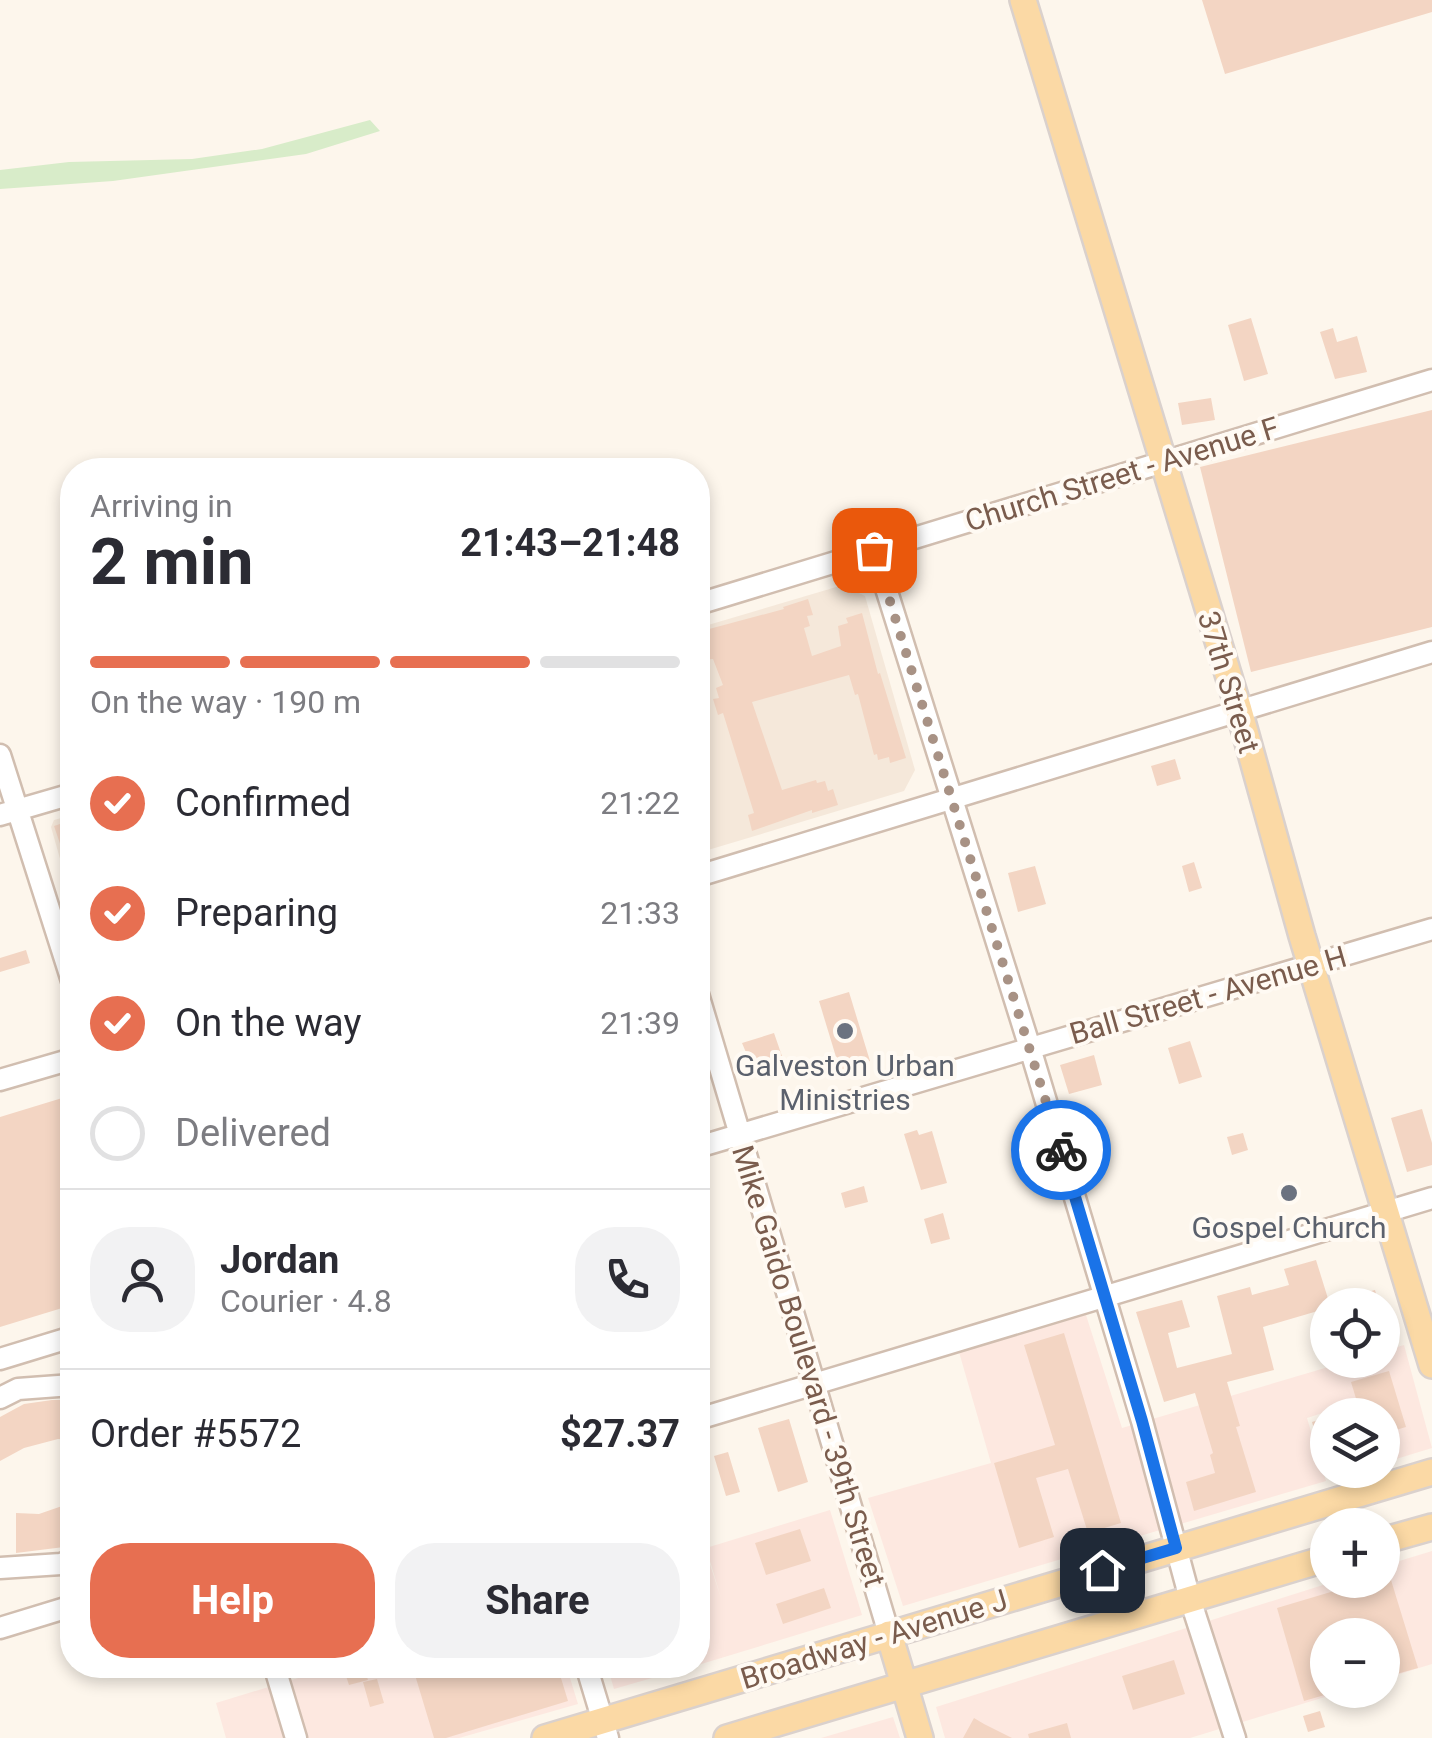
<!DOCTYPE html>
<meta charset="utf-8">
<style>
:root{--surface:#fff;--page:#f2f2f3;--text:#2b2b33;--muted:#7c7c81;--line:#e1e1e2;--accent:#e76f51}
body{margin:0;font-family:Roboto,sans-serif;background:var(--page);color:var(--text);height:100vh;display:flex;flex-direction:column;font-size:38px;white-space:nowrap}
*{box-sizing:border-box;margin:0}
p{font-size:32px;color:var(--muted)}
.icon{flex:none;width:55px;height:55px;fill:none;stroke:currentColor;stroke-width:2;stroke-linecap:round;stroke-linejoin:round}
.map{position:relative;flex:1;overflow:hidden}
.details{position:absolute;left:60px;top:458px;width:650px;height:1220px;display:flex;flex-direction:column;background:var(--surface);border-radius:40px;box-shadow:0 5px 15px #0003}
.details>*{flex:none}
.fabs{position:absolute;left:1310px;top:1288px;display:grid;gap:20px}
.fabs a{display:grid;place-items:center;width:90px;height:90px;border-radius:50%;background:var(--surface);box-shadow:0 5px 15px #0003;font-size:50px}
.pin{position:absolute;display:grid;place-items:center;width:85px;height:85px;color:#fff;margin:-42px;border-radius:20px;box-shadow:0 5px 15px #0006}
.courier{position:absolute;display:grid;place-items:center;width:100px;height:100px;margin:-50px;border:8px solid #1a73e8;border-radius:50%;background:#fff;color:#222;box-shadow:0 2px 12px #0007}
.headline em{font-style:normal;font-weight:700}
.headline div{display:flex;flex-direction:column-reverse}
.headline{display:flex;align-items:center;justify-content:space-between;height:170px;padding:0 30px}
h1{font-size:65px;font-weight:700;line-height:75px}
.bar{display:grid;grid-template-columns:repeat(4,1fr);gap:15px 10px;align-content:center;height:120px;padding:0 30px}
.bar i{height:12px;border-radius:8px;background:var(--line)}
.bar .active{background:var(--accent)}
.bar p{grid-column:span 4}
.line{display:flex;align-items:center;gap:25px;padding:0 30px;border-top:2px solid var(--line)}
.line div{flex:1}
.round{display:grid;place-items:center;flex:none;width:105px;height:105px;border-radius:40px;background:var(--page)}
ol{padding:0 30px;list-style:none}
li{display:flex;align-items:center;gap:30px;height:110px}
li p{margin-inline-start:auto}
li .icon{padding:10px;border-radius:50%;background:var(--accent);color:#fff;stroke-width:4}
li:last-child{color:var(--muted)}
li i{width:55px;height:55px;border:5px solid var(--line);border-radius:50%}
.primary-button{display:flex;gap:20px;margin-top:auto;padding:20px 30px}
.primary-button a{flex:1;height:115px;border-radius:40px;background:var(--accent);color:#fff;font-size:40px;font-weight:700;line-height:115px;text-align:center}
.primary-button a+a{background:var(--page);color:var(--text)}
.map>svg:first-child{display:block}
.residential{fill:#f5e8da}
.commercial{fill:#fde8e0}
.green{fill:#d8ecc9}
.building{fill:#f3d5c3}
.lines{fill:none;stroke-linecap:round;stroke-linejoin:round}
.minor-casing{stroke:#d1beb0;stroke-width:25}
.major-casing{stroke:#dad1cd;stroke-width:30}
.minor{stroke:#fff;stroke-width:20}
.major{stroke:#fbd9a5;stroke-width:25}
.done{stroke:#a89285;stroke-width:10;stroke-dasharray:0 18}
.route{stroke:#1a73e8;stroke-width:12}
.worship-dot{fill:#6b7280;stroke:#fffaf3;stroke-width:4}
.labels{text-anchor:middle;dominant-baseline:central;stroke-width:8;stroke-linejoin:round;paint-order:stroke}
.street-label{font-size:30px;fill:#7a5c4d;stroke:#fffaf3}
.worship-label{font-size:30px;fill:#5b616d;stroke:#fffaf3}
</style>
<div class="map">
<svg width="1432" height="1738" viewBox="0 0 1432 1738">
<rect width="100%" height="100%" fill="#fdf6ec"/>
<path class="residential" d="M 843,585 L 865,596 L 915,770 L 904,791 L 698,853 L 698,628 Z
M 72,815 L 72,901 L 51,827 L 54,820 Z"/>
<path class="commercial" d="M 1086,1315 L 1122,1428 L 1352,1360 L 1382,1360 L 1383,1351 L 1404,1345 L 1432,1448 L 1383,1463 L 1382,1415 L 1344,1415 L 1341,1407 L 1307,1418 L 1326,1481 L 903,1606 L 868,1498 L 991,1463 L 959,1352 Z
M 830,1510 L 862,1615 L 698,1665 L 698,1551 L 705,1549 L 721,1598 L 706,1548 Z
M 1432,1551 L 1432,1664 L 1383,1679 L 1382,1635 L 1328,1635 L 1328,1690 L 1348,1690 L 1190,1738 L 945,1738 L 936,1707 L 1339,1580 L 1382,1580 L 1383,1566 Z
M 341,1665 L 566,1665 L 578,1704 L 459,1738 L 226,1738 L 216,1703 Z
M 607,1665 L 697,1665 L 614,1689 Z
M 893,1717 L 900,1738 L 821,1738 Z"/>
<path class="green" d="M 370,120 L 380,131 L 306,154 L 113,181 L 0,189 L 0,170 L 69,162 L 192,159 L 262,149 Z"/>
<path class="building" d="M 1202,0 L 1432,0 L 1432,12 L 1225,74 Z
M 1251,318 L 1268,374 L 1244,381 L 1228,325 Z
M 1333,328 L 1337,342 L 1357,336 L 1367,372 L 1335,379 L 1320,332 Z
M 1211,398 L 1215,420 L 1182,425 L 1178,403 Z
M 1432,410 L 1432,627 L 1251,672 L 1200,467 Z
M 808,599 L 813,615 L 807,616 L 810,626 L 804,628 L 812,656 L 841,646 L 838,626 L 848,623 L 846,618 L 862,613 L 878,674 L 880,673 L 906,758 L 890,763 L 889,757 L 878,760 L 877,754 L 874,755 L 858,694 L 855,695 L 849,675 L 752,702 L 782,790 L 816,780 L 817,783 L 825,781 L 828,791 L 833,789 L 838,805 L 812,813 L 812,810 L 752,831 L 748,815 L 754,813 L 723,713 L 718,715 L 713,699 L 719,698 L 716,688 L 723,685 L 713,659 L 700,660 L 698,632 L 784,609 L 783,607 Z
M 1175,759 L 1181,779 L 1157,786 L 1151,766 Z
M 72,820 L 72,873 L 70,873 L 54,826 Z
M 1194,862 L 1202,888 L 1189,892 L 1182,866 Z
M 1035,866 L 1046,904 L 1018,912 L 1008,873 Z
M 26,950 L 30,963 L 0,972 L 0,958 Z
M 849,992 L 870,1061 L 840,1070 L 819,1001 Z
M 774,1033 L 783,1059 L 753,1069 L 742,1043 Z
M 1190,1041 L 1202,1077 L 1179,1084 L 1168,1048 Z
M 1094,1055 L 1102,1085 L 1069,1094 L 1060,1065 Z
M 72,1095 L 72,1305 L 0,1327 L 0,1117 Z
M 1422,1109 L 1432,1143 L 1432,1165 L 1407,1172 L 1391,1118 Z
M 917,1130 L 919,1135 L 932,1131 L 947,1183 L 921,1190 L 904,1134 Z
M 1243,1133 L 1248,1150 L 1232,1155 L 1227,1137 Z
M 864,1186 L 868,1202 L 845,1208 L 841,1193 Z
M 943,1213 L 950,1239 L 931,1244 L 924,1219 Z
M 1316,1260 L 1330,1305 L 1328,1308 L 1263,1327 L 1274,1370 L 1227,1382 L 1240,1426 L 1236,1427 L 1256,1492 L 1194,1511 L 1186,1482 L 1215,1473 L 1210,1455 L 1213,1453 L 1195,1393 L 1164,1402 L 1136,1312 L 1182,1300 L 1190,1327 L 1168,1333 L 1177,1368 L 1232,1354 L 1217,1296 L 1250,1287 L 1252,1295 L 1289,1285 L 1284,1269 Z
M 1375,1290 L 1379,1305 L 1336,1305 L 1336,1301 Z
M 1064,1333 L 1121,1523 L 1088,1533 L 1068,1469 L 1036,1478 L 1054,1537 L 1019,1548 L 994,1463 L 1055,1445 L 1024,1345 Z
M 1389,1371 L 1406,1427 L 1382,1434 L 1382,1415 L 1361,1415 L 1351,1382 Z
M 52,1400 L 72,1400 L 72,1440 L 58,1439 L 24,1448 L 0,1461 L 0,1417 L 24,1404 Z
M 1328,1417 L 1328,1462 L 1324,1463 L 1312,1422 Z
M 789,1419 L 808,1482 L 778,1492 L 758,1428 Z
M 728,1452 L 740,1492 L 726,1496 L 714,1456 Z
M 65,1505 L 67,1511 L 72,1510 L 72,1546 L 16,1553 L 16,1513 L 39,1514 Z
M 800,1529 L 811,1561 L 766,1575 L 755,1543 Z
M 1371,1580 L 1391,1580 L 1418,1668 L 1382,1678 L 1382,1635 L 1328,1635 L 1328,1694 L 1304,1701 L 1277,1608 Z
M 824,1588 L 831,1608 L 783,1624 L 776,1604 Z
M 1174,1660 L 1185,1694 L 1133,1710 L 1122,1676 Z
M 351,1665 L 363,1665 L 368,1680 L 349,1685 L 343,1667 Z
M 412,1665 L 557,1665 L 568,1701 L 446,1738 L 434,1738 Z
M 377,1679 L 384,1703 L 370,1707 L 363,1682 Z
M 1320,1711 L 1325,1727 L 1308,1732 L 1303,1716 Z
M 974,1718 L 984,1724 L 1012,1738 L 963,1738 Z
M 1067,1723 L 1071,1738 L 1029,1738 L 1028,1734 Z"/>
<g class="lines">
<g class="minor-casing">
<path id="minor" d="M 874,550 L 1030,1048 L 1142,1421 L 1190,1599 L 1235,1738
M 698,604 L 1432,380
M 0,755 L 72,981
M 0,815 L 72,794
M 698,876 L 1432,652
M 698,994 L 889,1634
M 0,1080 L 72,1059
M 698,1147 L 1432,929
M 0,1359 L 72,1337
M 0,1398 L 18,1389 L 72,1385
M 698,1419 L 1432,1198
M 0,1568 L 61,1564 L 72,1560
M 0,1628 L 72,1606
M 274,1665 L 296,1738
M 586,1665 L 608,1738"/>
</g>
<g class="major-casing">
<path id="major" d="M 1023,0 L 1239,710 L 1302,936 L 1432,1365
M 1382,1541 L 1432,1527
M 889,1634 L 920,1738
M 545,1738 L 1432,1472
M 727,1738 L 1328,1558"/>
</g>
<use href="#minor" class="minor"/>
<use href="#major" class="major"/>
</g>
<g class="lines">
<path class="done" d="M 874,550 L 1061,1150"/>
<path class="route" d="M 1061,1150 L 1142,1421 L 1176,1548 L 1102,1570"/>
</g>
<g class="worship-dot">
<circle cx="845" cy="1031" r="10"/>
<circle cx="1289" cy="1193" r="10"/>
</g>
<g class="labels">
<g class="street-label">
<text transform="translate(1122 474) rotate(-17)">Church Street - Avenue F</text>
<text transform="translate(1229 682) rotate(73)">37th Street</text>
<text transform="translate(1208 995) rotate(-16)">Ball Street - Avenue H</text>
<text transform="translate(809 1366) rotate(73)">Mike Gaido Boulevard - 39th Street</text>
<text transform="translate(874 1639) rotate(-17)">Broadway - Avenue J</text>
</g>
<g class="worship-label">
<text x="845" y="1065">Galveston Urban<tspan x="845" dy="34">Ministries</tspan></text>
<text x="1289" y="1227">Gospel Church</text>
</g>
</g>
</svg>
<div class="fabs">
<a><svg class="icon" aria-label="locate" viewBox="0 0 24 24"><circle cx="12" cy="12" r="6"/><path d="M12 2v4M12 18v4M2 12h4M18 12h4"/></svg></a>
<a><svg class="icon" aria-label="layers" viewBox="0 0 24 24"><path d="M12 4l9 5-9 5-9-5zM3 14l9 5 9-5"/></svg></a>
<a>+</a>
<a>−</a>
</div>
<div class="pin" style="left:874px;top:550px;background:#ea580c"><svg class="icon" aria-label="bag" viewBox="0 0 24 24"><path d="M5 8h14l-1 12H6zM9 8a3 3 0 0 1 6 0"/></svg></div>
<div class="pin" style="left:1102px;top:1570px;background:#1f2937"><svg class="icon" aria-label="home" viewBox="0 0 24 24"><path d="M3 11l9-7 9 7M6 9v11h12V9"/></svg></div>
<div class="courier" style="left:1061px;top:1150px"><svg class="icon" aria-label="bike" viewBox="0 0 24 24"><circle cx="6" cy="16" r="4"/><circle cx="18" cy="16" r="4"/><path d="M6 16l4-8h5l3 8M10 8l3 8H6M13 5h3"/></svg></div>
<section class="details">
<div class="headline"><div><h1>2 min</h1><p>Arriving in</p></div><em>21:43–21:48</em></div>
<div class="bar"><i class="active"></i><i class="active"></i><i class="active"></i><i></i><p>On the way · 190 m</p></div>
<ol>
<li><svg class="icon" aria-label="check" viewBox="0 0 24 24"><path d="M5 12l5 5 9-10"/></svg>Confirmed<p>21:22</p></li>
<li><svg class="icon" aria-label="check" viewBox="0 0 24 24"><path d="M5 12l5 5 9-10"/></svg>Preparing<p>21:33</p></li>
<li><svg class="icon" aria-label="check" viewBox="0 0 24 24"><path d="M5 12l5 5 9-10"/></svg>On the way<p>21:39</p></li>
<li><i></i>Delivered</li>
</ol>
<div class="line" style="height:180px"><a class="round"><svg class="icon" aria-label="person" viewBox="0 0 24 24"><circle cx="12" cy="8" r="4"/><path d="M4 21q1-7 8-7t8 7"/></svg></a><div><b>Jordan</b><p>Courier · 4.8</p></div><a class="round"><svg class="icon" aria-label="phone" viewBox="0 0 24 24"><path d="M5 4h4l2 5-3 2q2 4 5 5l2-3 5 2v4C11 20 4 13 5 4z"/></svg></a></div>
<div class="line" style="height:130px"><div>Order #5572</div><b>$27.37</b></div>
<div class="primary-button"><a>Help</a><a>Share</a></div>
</section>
</div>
